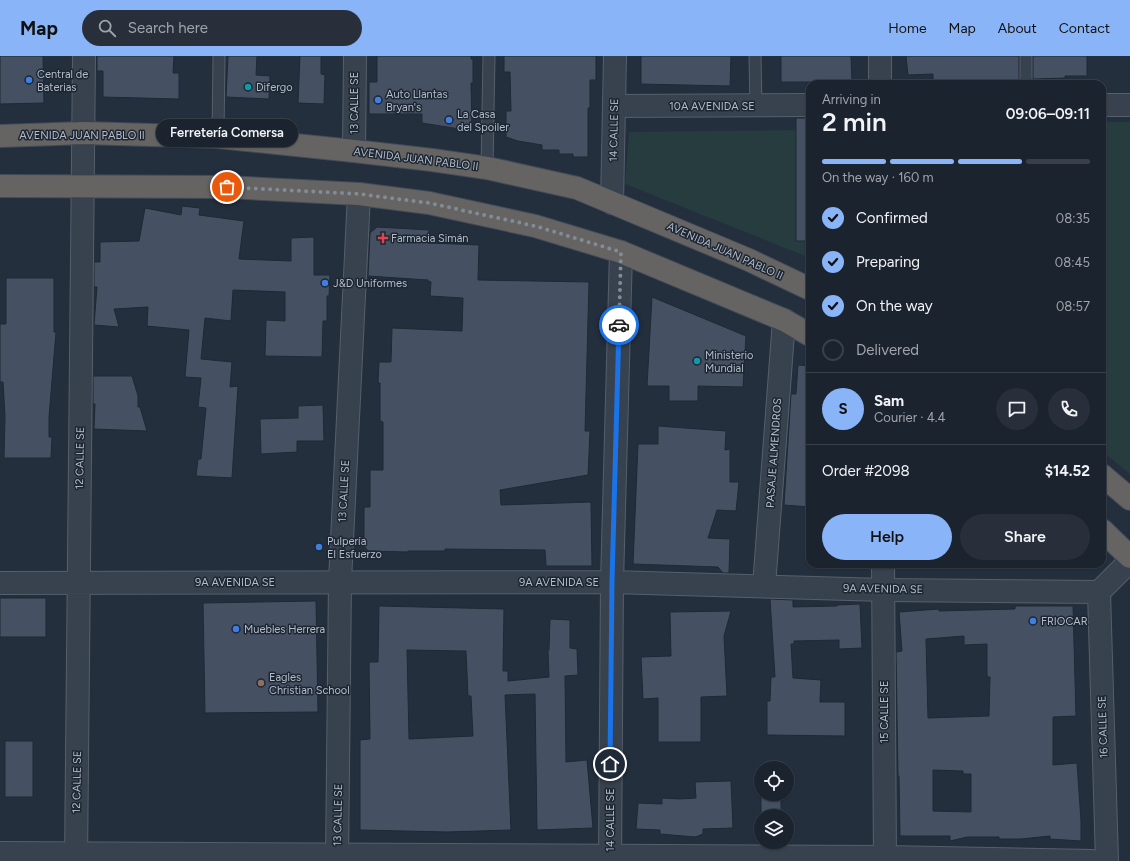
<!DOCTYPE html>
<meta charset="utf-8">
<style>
:root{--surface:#1b232e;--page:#282f3a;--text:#f1f3f6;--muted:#a0a4aa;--line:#39404a;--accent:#8ab4f8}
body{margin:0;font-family:Figtree,sans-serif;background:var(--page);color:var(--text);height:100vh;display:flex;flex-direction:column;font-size:15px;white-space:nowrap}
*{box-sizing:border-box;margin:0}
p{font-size:13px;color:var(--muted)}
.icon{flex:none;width:22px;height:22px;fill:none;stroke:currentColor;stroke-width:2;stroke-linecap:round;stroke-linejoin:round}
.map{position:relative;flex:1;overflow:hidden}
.panel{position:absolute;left:806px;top:24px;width:300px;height:488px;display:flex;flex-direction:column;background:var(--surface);border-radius:12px;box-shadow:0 1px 3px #0004,0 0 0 1px var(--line)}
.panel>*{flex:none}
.fabs{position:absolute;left:754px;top:705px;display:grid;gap:8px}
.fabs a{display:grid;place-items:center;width:40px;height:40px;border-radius:50%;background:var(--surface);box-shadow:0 1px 3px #0004,0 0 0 1px var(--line);font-size:20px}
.pin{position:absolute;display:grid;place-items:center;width:34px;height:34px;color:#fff;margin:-17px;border:2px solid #fff;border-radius:50%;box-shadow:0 1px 4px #0007}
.courier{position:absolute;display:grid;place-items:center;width:40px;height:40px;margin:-20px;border:3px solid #1a73e8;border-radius:50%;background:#fff;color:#222;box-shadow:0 1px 5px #0007}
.bubble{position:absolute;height:28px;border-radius:14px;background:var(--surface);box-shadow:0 1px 3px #0004,0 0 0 1px var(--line);font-size:13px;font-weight:600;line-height:28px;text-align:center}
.headline em{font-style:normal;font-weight:600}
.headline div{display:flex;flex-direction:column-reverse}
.headline{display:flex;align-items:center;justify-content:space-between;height:68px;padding:0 16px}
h1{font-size:26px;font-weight:600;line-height:30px}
.bar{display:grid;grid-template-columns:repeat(4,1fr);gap:6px 4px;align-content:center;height:48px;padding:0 16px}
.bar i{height:5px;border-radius:3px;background:var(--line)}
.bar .active{background:var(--accent)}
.bar p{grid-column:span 4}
.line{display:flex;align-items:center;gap:10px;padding:0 16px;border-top:1px solid var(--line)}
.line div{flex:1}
.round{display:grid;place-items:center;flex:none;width:42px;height:42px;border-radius:21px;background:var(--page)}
ol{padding:0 16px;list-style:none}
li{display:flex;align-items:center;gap:12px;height:44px}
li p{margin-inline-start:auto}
li .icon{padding:4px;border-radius:50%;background:var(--accent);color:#111;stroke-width:4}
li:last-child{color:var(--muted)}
li i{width:22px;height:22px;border:2px solid var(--line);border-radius:50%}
.button{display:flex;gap:8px;margin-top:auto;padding:8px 16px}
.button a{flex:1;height:46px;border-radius:24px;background:var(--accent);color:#111;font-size:16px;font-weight:600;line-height:46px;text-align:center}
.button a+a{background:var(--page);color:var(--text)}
header{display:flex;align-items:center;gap:24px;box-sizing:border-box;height:56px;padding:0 20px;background:var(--accent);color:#111}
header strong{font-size:19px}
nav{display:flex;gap:22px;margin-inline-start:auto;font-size:14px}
.search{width:280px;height:36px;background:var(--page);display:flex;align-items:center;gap:10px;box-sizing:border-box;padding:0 14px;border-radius:22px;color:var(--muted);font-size:15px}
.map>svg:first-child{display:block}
.green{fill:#263c3f}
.building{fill:#455162;stroke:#1f2835;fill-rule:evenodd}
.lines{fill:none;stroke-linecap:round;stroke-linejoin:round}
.service-casing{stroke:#565f6c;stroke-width:13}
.minor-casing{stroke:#565f6c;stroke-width:24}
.tertiary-casing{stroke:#565f6c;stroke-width:24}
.trunk-casing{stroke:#434c59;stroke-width:24}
.service{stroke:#38414e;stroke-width:11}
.minor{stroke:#38414e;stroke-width:22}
.tertiary{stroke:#38414e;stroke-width:22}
.trunk{stroke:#656462;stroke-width:22}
.done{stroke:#828b98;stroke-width:4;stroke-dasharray:0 7.2}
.route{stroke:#1a73e8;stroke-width:5}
.shop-dot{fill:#3f7fe0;stroke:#1d2633;stroke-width:1.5}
.culture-dot{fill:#0f9aa8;stroke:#1d2633;stroke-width:1.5}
.health-dot{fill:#e0444e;stroke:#1d2633;stroke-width:1.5}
.education-dot{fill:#8d6e63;stroke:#1d2633;stroke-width:1.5}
.labels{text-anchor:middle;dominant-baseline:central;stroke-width:3;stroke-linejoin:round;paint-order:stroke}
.poi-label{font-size:11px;fill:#b4bcc9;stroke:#1d2633;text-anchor:start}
.street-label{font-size:11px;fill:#b4bcc9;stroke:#1d2633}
</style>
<header>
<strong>Map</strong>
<div class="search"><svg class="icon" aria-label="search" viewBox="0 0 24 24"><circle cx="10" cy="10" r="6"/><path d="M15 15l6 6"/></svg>Search here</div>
<nav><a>Home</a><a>Map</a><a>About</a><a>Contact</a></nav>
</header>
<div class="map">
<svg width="1130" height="805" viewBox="0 0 1130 805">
<rect width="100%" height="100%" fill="#242f3e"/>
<path class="green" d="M 1102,66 L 1130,66 L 1130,418 L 1102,395 Z
M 810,74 L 810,202 L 625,128 L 629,76 Z"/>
<path class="building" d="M 0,0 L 43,0 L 44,47 L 0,48 Z
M 97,0 L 174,0 L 173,17 L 179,17 L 179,43 L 103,41 L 103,15 L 97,15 Z
M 228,0 L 257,0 L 256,19 L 270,20 L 269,43 L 226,41 Z
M 300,0 L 321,0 L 321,18 L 325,19 L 324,48 L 298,47 Z
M 377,0 L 471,0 L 471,3 L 473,3 L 473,27 L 471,27 L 472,75 L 422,67 L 422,58 L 369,58 L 369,26 L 377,26 Z
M 504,0 L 596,0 L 596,24 L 590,24 L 590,52 L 588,52 L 588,101 L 573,101 L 573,98 L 559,98 L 559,94 L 542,94 L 542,89 L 518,85 L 506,81 L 506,55 L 511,55 L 510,16 L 504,16 Z
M 641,0 L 731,0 L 730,30 L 641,28 Z
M 781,0 L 851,0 L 852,26 L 781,26 Z
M 906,0 L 1019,0 L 1019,23 L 1018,25 L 969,26 L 969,24 L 933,25 L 933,18 L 908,19 Z
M 1033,0 L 1087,0 L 1087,20 L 1065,20 L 1065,22 L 1033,23 Z
M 796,62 L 810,62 L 810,185 L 796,185 Z
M 182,150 L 200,152 L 199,159 L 244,165 L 239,203 L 291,205 L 291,182 L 314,181 L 314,219 L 330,219 L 329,240 L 327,240 L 327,265 L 323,265 L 322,301 L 265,300 L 266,264 L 285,265 L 285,236 L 233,234 L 231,265 L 205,262 L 201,303 L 232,306 L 230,331 L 238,330 L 232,422 L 196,420 L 198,403 L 201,403 L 206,352 L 198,351 L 201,322 L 185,321 L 189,274 L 147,270 L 148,251 L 114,253 L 119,271 L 94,269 L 97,231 L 94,231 L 94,206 L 100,206 L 100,186 L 139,185 L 145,152 L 181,159 Z
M 377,171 L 429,174 L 428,187 L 479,189 L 478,224 L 589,226 L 585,375 L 590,375 L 588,419 L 500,434 L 501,449 L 591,446 L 592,510 L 546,510 L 545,494 L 445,493 L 445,495 L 408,495 L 408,496 L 368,495 L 364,490 L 364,451 L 370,451 L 370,414 L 383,414 L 383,366 L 380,365 L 380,327 L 378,327 L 379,306 L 391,306 L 392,272 L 462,275 L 463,242 L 430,240 L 431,226 L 428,225 L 428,224 L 368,220 L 370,177 Z
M 6,222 L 54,222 L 54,276 L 56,276 L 49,361 L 49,381 L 52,381 L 51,402 L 4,402 L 5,360 L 3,326 L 0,326 L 0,268 L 6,268 Z
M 652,241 L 746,280 L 743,331 L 698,330 L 698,345 L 669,345 L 669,330 L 647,330 Z
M 798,309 L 810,310 L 810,451 L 784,449 L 791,338 L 796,338 Z
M 93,320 L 132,320 L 138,340 L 138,351 L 140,351 L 147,375 L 94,373 L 95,348 L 93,348 Z
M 323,349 L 324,385 L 297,385 L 297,396 L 261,398 L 260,363 L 298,362 L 298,350 Z
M 658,370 L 726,375 L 725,394 L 730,393 L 730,426 L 739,426 L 736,455 L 717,454 L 708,482 L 730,483 L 729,517 L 723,517 L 718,511 L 633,508 L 638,388 L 658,388 Z
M 0,542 L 46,542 L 46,581 L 0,581 Z
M 770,543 L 793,544 L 793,551 L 837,550 L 837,549 L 860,548 L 862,592 L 839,593 L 839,584 L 794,585 L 794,588 L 791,588 L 793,622 L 821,624 L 820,646 L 845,646 L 845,680 L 767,679 L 767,645 L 770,645 L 771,621 L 775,621 Z
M 316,545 L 318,656 L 205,657 L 203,547 Z
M 379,550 L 504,553 L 503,615 L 508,615 L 508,625 L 549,621 L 548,594 L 549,594 L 550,563 L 570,564 L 570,592 L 577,593 L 578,619 L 565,620 L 566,706 L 587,704 L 593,772 L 537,774 L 535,638 L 505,639 L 511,774 L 447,776 L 360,774 L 360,684 L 370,683 L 369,606 L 378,606 ZM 407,594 L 466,595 L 468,640 L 471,640 L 473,680 L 409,683 Z
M 1015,550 L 1073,550 L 1076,660 L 1053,661 L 1053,709 L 1077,707 L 1081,765 L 1081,785 L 1050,783 L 1050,780 L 1021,783 L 999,783 L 999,781 L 967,781 L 950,785 L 950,780 L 900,780 L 899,720 L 898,720 L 896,596 L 902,595 L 899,556 L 939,553 L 939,555 L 1015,553 ZM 964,580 L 964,589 L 987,588 L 987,621 L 990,621 L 989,660 L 928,662 L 926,583 ZM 933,714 L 963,715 L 963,718 L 971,718 L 971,756 L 933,755 Z
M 731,555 L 724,580 L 727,640 L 701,641 L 701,686 L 658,686 L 658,642 L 643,643 L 641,601 L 671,600 L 670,556 Z
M 5,685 L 33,685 L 33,741 L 5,741 Z
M 761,710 L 781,710 L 781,712 L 761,712 L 761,738 L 781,738 L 781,760 L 761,760 Z
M 731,725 L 733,772 L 703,773 L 703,778 L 695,781 L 660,778 L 660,774 L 636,773 L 638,747 L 662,748 L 662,742 L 680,743 L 696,742 L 695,726 Z"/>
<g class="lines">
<g class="service-casing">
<path id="service" d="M 755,0 L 756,50
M 1026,0 L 1026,28
M 218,81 L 219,0
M 487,112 L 489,0"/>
</g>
<g class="minor-casing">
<path id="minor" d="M 1102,49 L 1130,49
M 614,50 L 810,49
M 354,95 L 355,0
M 612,147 L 615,0
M 0,527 L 612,526 L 884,534 L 1099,536 L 1130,505
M 764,530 L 784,264
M 1099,536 L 1107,805
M 76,805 L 84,0
M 610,805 L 612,526 L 621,196"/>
</g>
<g class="tertiary-casing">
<path id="tertiary" d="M 880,0 L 880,28
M 883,508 L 885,805
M 0,797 L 885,801 L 1092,805
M 337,805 L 340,525 L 359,138"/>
</g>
<g class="trunk-casing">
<path id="trunk" d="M 0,80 L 84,77 L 218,81 L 354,95 L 432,104 L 487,112 L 577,132 L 749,204 L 810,233
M 0,130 L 227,131 L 359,138 L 429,147 L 535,170 L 621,196 L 784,264 L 810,279
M 1102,419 L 1130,443
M 1102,474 L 1130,501"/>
</g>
<use href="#service" class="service"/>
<use href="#minor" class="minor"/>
<use href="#tertiary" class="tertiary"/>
<use href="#trunk" class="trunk"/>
</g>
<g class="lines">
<path class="done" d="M 227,131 L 359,138 L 429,147 L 535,170 L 621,196 L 619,269"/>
<path class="route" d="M 610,708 L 612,526 L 619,269"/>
</g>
<g class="shop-dot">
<circle cx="29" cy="24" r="4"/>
<circle cx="378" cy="44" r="4"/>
<circle cx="449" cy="64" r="4"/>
<circle cx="325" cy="227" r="4"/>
<circle cx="319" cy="491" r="4"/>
<circle cx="1033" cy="565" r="4"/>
<circle cx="236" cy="573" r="4"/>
</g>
<g class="culture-dot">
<circle cx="248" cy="31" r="4"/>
<circle cx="697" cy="305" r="4"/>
</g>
<path class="health-dot" d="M381 176h4v4h4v4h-4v4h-4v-4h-4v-4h4z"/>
<circle class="education-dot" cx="261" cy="627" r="4"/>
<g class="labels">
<g class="poi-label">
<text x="37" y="18">Central de<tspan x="37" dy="13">Baterias</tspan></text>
<text x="256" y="31">Difergo</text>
<text x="386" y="38">Auto Llantas<tspan x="386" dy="13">Bryan's</tspan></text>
<text x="457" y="58">La Casa<tspan x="457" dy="13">del Spoiler</tspan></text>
<text x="391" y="182">Farmacia Simán</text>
<text x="333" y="227">J&amp;D Uniformes</text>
<text x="705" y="299">Ministerio<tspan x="705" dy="13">Mundial</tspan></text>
<text x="327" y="485">Pulpería<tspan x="327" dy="13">El Esfuerzo</tspan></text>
<text x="1041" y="565">FRIOCAR</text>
<text x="244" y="573">Muebles Herrera</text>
<text x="269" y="621">Eagles<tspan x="269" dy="13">Christian School</tspan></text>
</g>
<g class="street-label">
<text transform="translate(354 47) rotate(-90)">13 CALLE SE</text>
<text x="712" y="50">10A AVENIDA SE</text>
<text transform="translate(614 74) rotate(-89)">14 CALLE SE</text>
<text x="82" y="79">AVENIDA JUAN PABLO II</text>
<text transform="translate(416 103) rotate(7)">AVENIDA JUAN PABLO II</text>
<text transform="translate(725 195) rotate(24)">AVENIDA JUAN PABLO II</text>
<text transform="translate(774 397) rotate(-86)">PASAJE ALMENDROS</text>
<text transform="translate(80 402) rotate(-89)">12 CALLE SE</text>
<text transform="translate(344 435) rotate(-87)">13 CALLE SE</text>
<text x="235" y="526">9A AVENIDA SE</text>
<text x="559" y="526">9A AVENIDA SE</text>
<text transform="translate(883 533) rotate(1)">9A AVENIDA SE</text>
<text transform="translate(884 656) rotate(-90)">15 CALLE SE</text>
<text transform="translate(1103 671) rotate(-92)">16 CALLE SE</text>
<text transform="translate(77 726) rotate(-89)">12 CALLE SE</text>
<text transform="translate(338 759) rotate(-89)">13 CALLE SE</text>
<text transform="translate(610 764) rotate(-90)">14 CALLE SE</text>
</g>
</g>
</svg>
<div class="fabs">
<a><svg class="icon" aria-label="locate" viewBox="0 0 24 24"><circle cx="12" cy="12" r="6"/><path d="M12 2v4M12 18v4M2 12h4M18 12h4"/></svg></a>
<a><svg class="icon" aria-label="layers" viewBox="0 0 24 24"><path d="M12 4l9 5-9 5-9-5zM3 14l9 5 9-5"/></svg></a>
</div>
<div class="pin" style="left:227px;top:131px;background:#ea580c"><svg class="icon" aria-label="bag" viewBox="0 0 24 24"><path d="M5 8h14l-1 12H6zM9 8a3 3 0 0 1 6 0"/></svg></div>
<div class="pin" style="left:610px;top:708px;background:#1f2937"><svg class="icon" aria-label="home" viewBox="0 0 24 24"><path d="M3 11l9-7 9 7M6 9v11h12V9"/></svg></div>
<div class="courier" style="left:619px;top:269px"><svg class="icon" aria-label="car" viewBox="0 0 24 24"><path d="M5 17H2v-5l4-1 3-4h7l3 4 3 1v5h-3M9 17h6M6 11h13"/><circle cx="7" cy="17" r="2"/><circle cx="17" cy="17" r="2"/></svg></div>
<div class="bubble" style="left:156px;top:63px;width:142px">Ferretería Comersa</div>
<section class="panel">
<div class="headline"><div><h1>2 min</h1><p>Arriving in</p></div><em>09:06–09:11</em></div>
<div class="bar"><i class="active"></i><i class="active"></i><i class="active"></i><i></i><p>On the way · 160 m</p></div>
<ol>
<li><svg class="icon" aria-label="check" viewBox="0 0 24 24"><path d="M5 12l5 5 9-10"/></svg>Confirmed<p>08:35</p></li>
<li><svg class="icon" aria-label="check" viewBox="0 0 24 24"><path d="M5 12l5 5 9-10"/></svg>Preparing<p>08:45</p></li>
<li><svg class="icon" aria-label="check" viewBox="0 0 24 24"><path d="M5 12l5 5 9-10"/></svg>On the way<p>08:57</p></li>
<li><i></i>Delivered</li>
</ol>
<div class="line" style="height:72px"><b class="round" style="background:var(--accent);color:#111">S</b><div><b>Sam</b><p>Courier · 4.4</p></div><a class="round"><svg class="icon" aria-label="chat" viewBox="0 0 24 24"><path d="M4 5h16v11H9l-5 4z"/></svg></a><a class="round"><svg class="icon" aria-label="phone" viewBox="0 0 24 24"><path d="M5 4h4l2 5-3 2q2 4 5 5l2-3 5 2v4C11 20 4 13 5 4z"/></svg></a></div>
<div class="line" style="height:52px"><div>Order #2098</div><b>$14.52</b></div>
<div class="button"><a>Help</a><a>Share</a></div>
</section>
</div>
